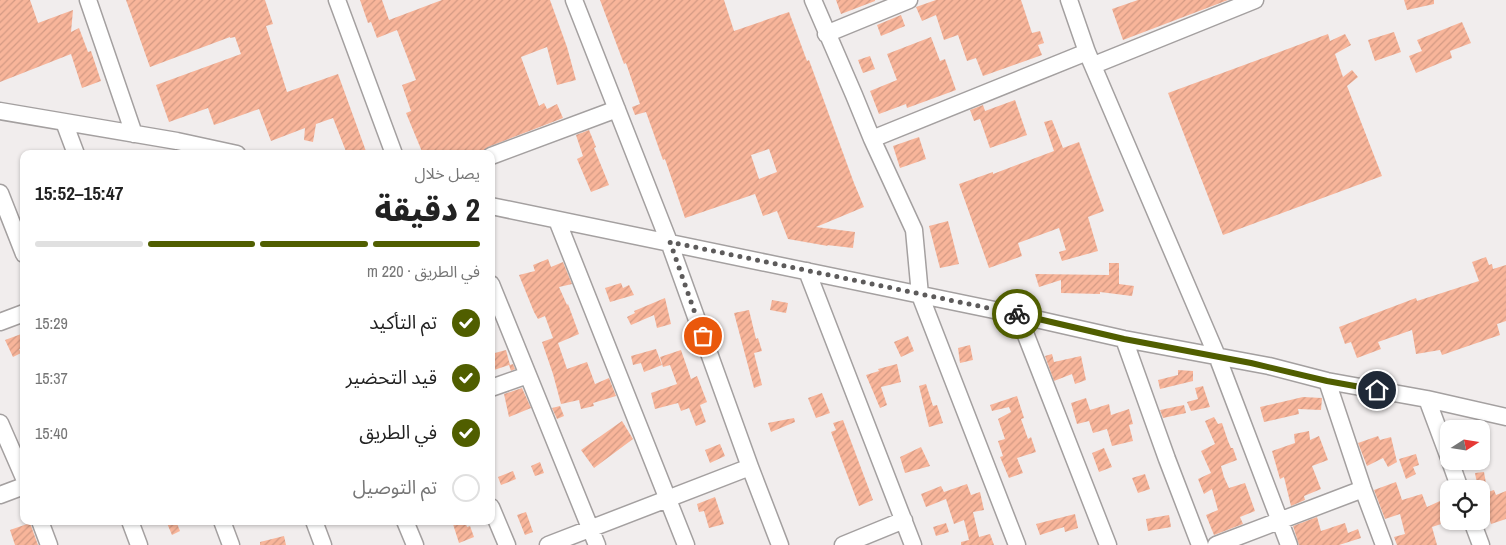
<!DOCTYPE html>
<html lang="ar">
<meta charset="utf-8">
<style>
:root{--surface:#fff;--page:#f2f2f2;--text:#222;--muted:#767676;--line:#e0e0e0;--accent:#505e00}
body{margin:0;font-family:"Archivo Narrow","Noto Sans Arabic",sans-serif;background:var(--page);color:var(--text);direction:rtl;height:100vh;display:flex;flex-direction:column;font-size:19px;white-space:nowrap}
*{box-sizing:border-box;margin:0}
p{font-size:16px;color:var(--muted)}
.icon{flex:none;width:28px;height:28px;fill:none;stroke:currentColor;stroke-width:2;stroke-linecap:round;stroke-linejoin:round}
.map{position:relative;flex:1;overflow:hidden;direction:ltr}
.side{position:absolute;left:20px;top:150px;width:475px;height:375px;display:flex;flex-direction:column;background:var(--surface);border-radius:10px;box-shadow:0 1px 4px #0004;direction:rtl}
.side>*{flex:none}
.needle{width:32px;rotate:78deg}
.fabs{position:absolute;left:1440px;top:420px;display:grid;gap:10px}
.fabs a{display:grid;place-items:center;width:50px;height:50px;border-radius:10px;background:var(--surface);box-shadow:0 1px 4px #0004;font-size:25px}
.pin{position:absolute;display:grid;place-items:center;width:42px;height:42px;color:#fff;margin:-21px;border:2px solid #fff;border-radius:50%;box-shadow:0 1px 5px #0007}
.courier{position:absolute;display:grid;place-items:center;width:50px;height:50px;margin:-25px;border:4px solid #505e00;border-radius:50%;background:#fff;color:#222;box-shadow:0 1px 6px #0007}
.overview em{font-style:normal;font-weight:800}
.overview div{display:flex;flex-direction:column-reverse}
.overview{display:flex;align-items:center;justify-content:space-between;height:85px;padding:0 15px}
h1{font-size:32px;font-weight:800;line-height:38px}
.bar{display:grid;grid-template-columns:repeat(4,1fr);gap:8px 5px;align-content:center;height:60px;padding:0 15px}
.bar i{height:6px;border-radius:4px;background:var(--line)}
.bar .on{background:var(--accent)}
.bar p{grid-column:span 4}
ol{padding:0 15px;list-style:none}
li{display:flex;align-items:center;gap:15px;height:55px}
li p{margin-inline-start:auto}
li .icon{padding:5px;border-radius:50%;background:var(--accent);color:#fff;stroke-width:4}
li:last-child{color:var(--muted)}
li i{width:28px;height:28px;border:2px solid var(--line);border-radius:50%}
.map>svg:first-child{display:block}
.building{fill:url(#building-hatch);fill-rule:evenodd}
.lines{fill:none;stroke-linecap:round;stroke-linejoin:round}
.minor-casing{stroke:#a4a0a0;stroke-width:19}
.minor{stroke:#fff;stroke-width:16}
.done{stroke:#5d5b5b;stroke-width:5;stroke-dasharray:0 9}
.route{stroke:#505e00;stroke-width:6}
</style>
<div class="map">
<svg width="1506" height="545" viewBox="0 0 1506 545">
<defs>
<pattern id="building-hatch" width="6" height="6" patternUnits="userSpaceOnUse" patternTransform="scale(1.25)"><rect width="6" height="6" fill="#f8b59a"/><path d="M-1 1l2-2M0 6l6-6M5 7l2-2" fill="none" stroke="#d39a84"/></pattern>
</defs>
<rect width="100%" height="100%" fill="#f1eded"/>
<path class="building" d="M 0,0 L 30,0 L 38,23 L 73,10 L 71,32 L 79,28 L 88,52 L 91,51 L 101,81 L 82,88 L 71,54 L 0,82 Z
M 126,0 L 265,0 L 273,24 L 266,26 L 287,92 L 338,74 L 367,154 L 347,154 L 333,118 L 316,124 L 313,142 L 304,140 L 305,128 L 271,141 L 259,109 L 214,125 L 208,108 L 169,122 L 156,85 L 241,54 L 235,37 L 230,38 L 230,37 L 150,67 Z
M 360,0 L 382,0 L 389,20 L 442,0 L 550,0 L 567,47 L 576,80 L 557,85 L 547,47 L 521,57 L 539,106 L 544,103 L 547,109 L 557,104 L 563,118 L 488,147 L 481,154 L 423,154 L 406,113 L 411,111 L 402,85 L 416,80 L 397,30 L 377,38 L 371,22 L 368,23 Z
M 600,0 L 724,0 L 734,31 L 789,12 L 807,61 L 809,60 L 854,183 L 864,207 L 816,227 L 855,232 L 853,248 L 827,245 L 828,246 L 788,239 L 777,211 L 763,216 L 755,194 L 685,218 L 665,159 L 663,160 L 646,112 L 635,115 L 632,107 L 640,104 L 626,63 L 624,64 ZM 769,149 L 777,172 L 759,179 L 751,155 Z
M 836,0 L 875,0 L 875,1 L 841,14 Z
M 936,0 L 1021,0 L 1032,33 L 1040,31 L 1044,43 L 1038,45 L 1042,55 L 983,76 L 976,58 L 967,61 L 958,35 L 944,40 L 936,15 L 922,21 L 916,7 Z
M 1138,0 L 1228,0 L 1123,40 L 1112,9 Z
M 1404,0 L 1434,0 L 1434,4 L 1407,10 Z
M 901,15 L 905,26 L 881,36 L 877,25 Z
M 1462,22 L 1471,43 L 1450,51 L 1452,58 L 1416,73 L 1409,56 L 1422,51 L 1417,40 Z
M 1394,32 L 1401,52 L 1375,61 L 1368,40 Z
M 1328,34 L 1330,41 L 1345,34 L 1351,45 L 1335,54 L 1343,77 L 1352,70 L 1358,77 L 1347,86 L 1382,176 L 1223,235 L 1168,93 Z
M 931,37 L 940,61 L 945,59 L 956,90 L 907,108 L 906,104 L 879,114 L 870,91 L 897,80 L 887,54 Z
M 870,56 L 875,69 L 863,73 L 858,60 Z
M 1015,100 L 1027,135 L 990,148 L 980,119 L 974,121 L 970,110 L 983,105 L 985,111 Z
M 1052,120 L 1063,148 L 1079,142 L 1104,211 L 1088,217 L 1098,251 L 1062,261 L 1059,252 L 1066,250 L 1059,228 L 1018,243 L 1022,256 L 989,268 L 959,184 L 993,172 L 993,174 L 1054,151 L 1044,122 Z
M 589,130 L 596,147 L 594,148 L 609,185 L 591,192 L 577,159 L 583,156 L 576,135 Z
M 919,137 L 926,159 L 900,168 L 893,146 Z
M 948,221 L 959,264 L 940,268 L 929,226 Z
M 1486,257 L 1489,265 L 1492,264 L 1493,269 L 1506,265 L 1506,321 L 1497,324 L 1500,335 L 1442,355 L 1440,350 L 1416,354 L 1412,330 L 1378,342 L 1381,349 L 1357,358 L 1351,342 L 1345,344 L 1339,327 L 1416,298 L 1417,301 L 1479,281 L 1472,262 Z
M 548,259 L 551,267 L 563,262 L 572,284 L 559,287 L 567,305 L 568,304 L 579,334 L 558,343 L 567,369 L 587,362 L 595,384 L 609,378 L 616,396 L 593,403 L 594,406 L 581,409 L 579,400 L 561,404 L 553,374 L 542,342 L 553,338 L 545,316 L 538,319 L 534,312 L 521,280 L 519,275 L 535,271 L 533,265 Z
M 1109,263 L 1119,263 L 1119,284 L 1134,286 L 1132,296 L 1100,292 L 1100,294 L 1061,293 L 1061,280 L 1039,287 L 1035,274 L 1109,275 Z
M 621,283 L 623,288 L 629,285 L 634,295 L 610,302 L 605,288 Z
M 665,298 L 671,324 L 657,328 L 654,315 L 631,325 L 627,317 L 635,313 L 634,311 Z
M 772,300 L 788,303 L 786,313 L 770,310 Z
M 749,310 L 756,339 L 758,338 L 762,351 L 754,353 L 762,385 L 754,388 L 734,313 Z
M 24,333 L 24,348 L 19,349 L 21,353 L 13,357 L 5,340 Z
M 908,336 L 914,351 L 901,357 L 894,342 Z
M 970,345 L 973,360 L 960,363 L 958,348 Z
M 656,349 L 662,365 L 644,372 L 641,363 L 633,365 L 631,356 Z
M 506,350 L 510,365 L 513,364 L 515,369 L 511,371 L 509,365 L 491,371 L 491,354 Z
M 681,350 L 691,379 L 697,376 L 707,402 L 700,405 L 706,422 L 696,426 L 689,408 L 681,411 L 678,403 L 655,409 L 651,393 L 677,384 L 670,365 L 663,367 L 660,357 Z
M 1052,354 L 1054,362 L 1081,356 L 1086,380 L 1075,384 L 1072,374 L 1054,381 L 1045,356 Z
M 897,364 L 901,382 L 881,387 L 887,405 L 880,408 L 866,375 L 879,371 L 878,369 Z
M 1178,370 L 1193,371 L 1193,381 L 1160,389 L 1158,380 L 1178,375 Z
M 926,384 L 933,406 L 937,405 L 943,423 L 929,427 L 919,386 Z
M 1203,386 L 1210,407 L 1191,411 L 1187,402 L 1198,399 L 1195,388 Z
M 522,388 L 531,408 L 509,417 L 504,394 Z
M 822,393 L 830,413 L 816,418 L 808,398 Z
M 1017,396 L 1024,418 L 1021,419 L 1028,439 L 1031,437 L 1036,452 L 1017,458 L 1023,473 L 1009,478 L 1000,457 L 1003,456 L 998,441 L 1005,439 L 998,419 L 1011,412 L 1009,407 L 992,411 L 990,405 Z
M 1303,397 L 1322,398 L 1321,410 L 1298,409 L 1299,414 L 1264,422 L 1260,407 Z
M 1086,398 L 1090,410 L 1109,404 L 1111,415 L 1129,409 L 1133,424 L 1129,425 L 1133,441 L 1112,446 L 1107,429 L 1093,433 L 1089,421 L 1077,424 L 1071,403 Z
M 1184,405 L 1186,413 L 1163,418 L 1160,410 Z
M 560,406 L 564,416 L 557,419 L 552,408 Z
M 1214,417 L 1218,424 L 1222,423 L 1228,441 L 1231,448 L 1233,448 L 1237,460 L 1221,466 L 1224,477 L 1229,488 L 1245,483 L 1255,511 L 1240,517 L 1243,524 L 1214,535 L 1206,515 L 1218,510 L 1212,489 L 1204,494 L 1198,479 L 1211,473 L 1201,451 L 1215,444 L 1205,421 Z
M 794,418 L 795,422 L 771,432 L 768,423 Z
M 843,420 L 873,500 L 859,506 L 831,432 L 836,430 L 833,423 Z
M 622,421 L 633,439 L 594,468 L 581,450 Z
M 1309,431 L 1310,440 L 1319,436 L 1328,460 L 1312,466 L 1321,489 L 1304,496 L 1305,500 L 1291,506 L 1284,477 L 1280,479 L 1272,451 L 1295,443 L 1294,434 Z
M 1378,436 L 1380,440 L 1391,437 L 1397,462 L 1388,467 L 1383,458 L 1367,466 L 1358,443 Z
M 720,444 L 725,456 L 710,463 L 705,450 Z
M 921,447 L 930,466 L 905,473 L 900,457 Z
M 1104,448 L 1112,467 L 1099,472 L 1092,453 Z
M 1416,454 L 1419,465 L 1413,467 L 1416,474 L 1406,479 L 1399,459 Z
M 540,462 L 544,473 L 535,476 L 531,466 Z
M 513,471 L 516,479 L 501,485 L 498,477 Z
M 1484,472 L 1487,489 L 1478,489 L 1475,473 Z
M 1145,474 L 1150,489 L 1138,493 L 1132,478 Z
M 1396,482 L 1402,500 L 1422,494 L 1427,507 L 1440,501 L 1449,521 L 1450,521 L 1432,527 L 1437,545 L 1397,545 L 1394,537 L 1405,534 L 1400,514 L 1385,519 L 1374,490 Z
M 967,484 L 971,495 L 980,492 L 984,510 L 973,512 L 979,537 L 990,534 L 994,545 L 961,545 L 961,542 L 969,540 L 964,520 L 954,524 L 946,499 L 926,507 L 921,494 L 941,486 L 944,492 Z
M 1494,490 L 1496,495 L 1506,491 L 1506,519 L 1491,524 L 1482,494 Z
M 715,497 L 724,524 L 709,528 L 704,511 L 699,512 L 697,504 Z
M 526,512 L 533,532 L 525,535 L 517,515 Z
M 1075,514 L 1078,528 L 1065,532 L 1064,527 L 1040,535 L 1036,524 Z
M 1169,515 L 1171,527 L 1148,531 L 1146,519 Z
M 1317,517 L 1321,531 L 1345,523 L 1348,533 L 1358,529 L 1361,538 L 1339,545 L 1299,545 L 1293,526 Z
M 166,521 L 176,521 L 180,531 L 172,535 Z
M 452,521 L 465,521 L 467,527 L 470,526 L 474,537 L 459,543 Z
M 30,523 L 38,545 L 15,545 L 10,530 Z
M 946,523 L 949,532 L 936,536 L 933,527 Z
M 284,536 L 286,545 L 260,545 L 260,542 Z"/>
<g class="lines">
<g class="minor-casing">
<path id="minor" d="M 88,0 L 134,134
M 337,0 L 394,154
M 574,0 L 669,242 L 750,467 L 780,545
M 813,0 L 854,95 L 872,139 L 914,230 L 920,295 L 1017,545
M 1069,0 L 1087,52 L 1217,356 L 1289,545
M 826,34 L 909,0
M 1094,65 L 1255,0
M 0,111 L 177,141 L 237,154
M 64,122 L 76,154
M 872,139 L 1087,52
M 491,156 L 617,109
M 0,193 L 24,254
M 491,206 L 1018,315 L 1124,339 L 1269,366 L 1327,381 L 1427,399 L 1506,417
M 557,220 L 686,545
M 807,271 L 913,545
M 491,284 L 597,545
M 1018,315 L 1108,545
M 0,322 L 24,313
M 1124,339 L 1167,459 L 1200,545
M 1327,381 L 1363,489 L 1384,545
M 491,388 L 528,375
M 1427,399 L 1449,458
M 0,423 L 24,478
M 1450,461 L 1460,489
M 0,495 L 24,486
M 491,507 L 507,545
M 40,521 L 49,545
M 130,521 L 139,545
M 222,521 L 231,545
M 314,521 L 323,545
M 405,521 L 415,545
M 1472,521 L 1481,545
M 548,545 L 750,467
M 843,545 L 904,520
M 1216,545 L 1363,489"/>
</g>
<use href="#minor" class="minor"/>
</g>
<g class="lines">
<path class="done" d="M 703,336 L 670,242 L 1017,314"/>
<path class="route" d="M 1017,314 L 1124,339 L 1251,363 L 1327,381 L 1377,390"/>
</g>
</svg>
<div class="fabs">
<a><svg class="needle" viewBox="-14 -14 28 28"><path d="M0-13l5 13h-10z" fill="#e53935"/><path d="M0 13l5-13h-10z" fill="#767676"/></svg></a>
<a><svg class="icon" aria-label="locate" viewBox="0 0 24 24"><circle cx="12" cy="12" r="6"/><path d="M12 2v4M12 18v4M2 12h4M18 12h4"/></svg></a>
</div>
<div class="pin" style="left:703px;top:336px;background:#ea580c"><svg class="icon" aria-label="bag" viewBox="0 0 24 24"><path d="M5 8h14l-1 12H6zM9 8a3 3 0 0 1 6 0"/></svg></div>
<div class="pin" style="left:1377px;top:390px;background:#1f2937"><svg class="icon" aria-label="home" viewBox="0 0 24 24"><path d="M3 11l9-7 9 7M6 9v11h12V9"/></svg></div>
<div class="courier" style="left:1017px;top:314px"><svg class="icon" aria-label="bike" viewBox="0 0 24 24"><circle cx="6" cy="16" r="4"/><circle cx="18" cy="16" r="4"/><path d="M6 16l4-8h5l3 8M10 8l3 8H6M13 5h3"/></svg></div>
<section class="side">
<div class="overview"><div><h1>2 دقيقة</h1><p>يصل خلال</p></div><em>15:47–15:52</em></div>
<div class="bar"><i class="on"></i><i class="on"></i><i class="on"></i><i></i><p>في الطريق · 220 m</p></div>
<ol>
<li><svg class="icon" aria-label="check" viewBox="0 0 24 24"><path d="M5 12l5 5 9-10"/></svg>تم التأكيد<p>15:29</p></li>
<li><svg class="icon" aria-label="check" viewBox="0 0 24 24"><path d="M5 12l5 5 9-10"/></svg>قيد التحضير<p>15:37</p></li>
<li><svg class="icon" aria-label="check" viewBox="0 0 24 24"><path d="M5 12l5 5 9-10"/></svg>في الطريق<p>15:40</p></li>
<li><i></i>تم التوصيل</li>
</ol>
</section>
</div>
